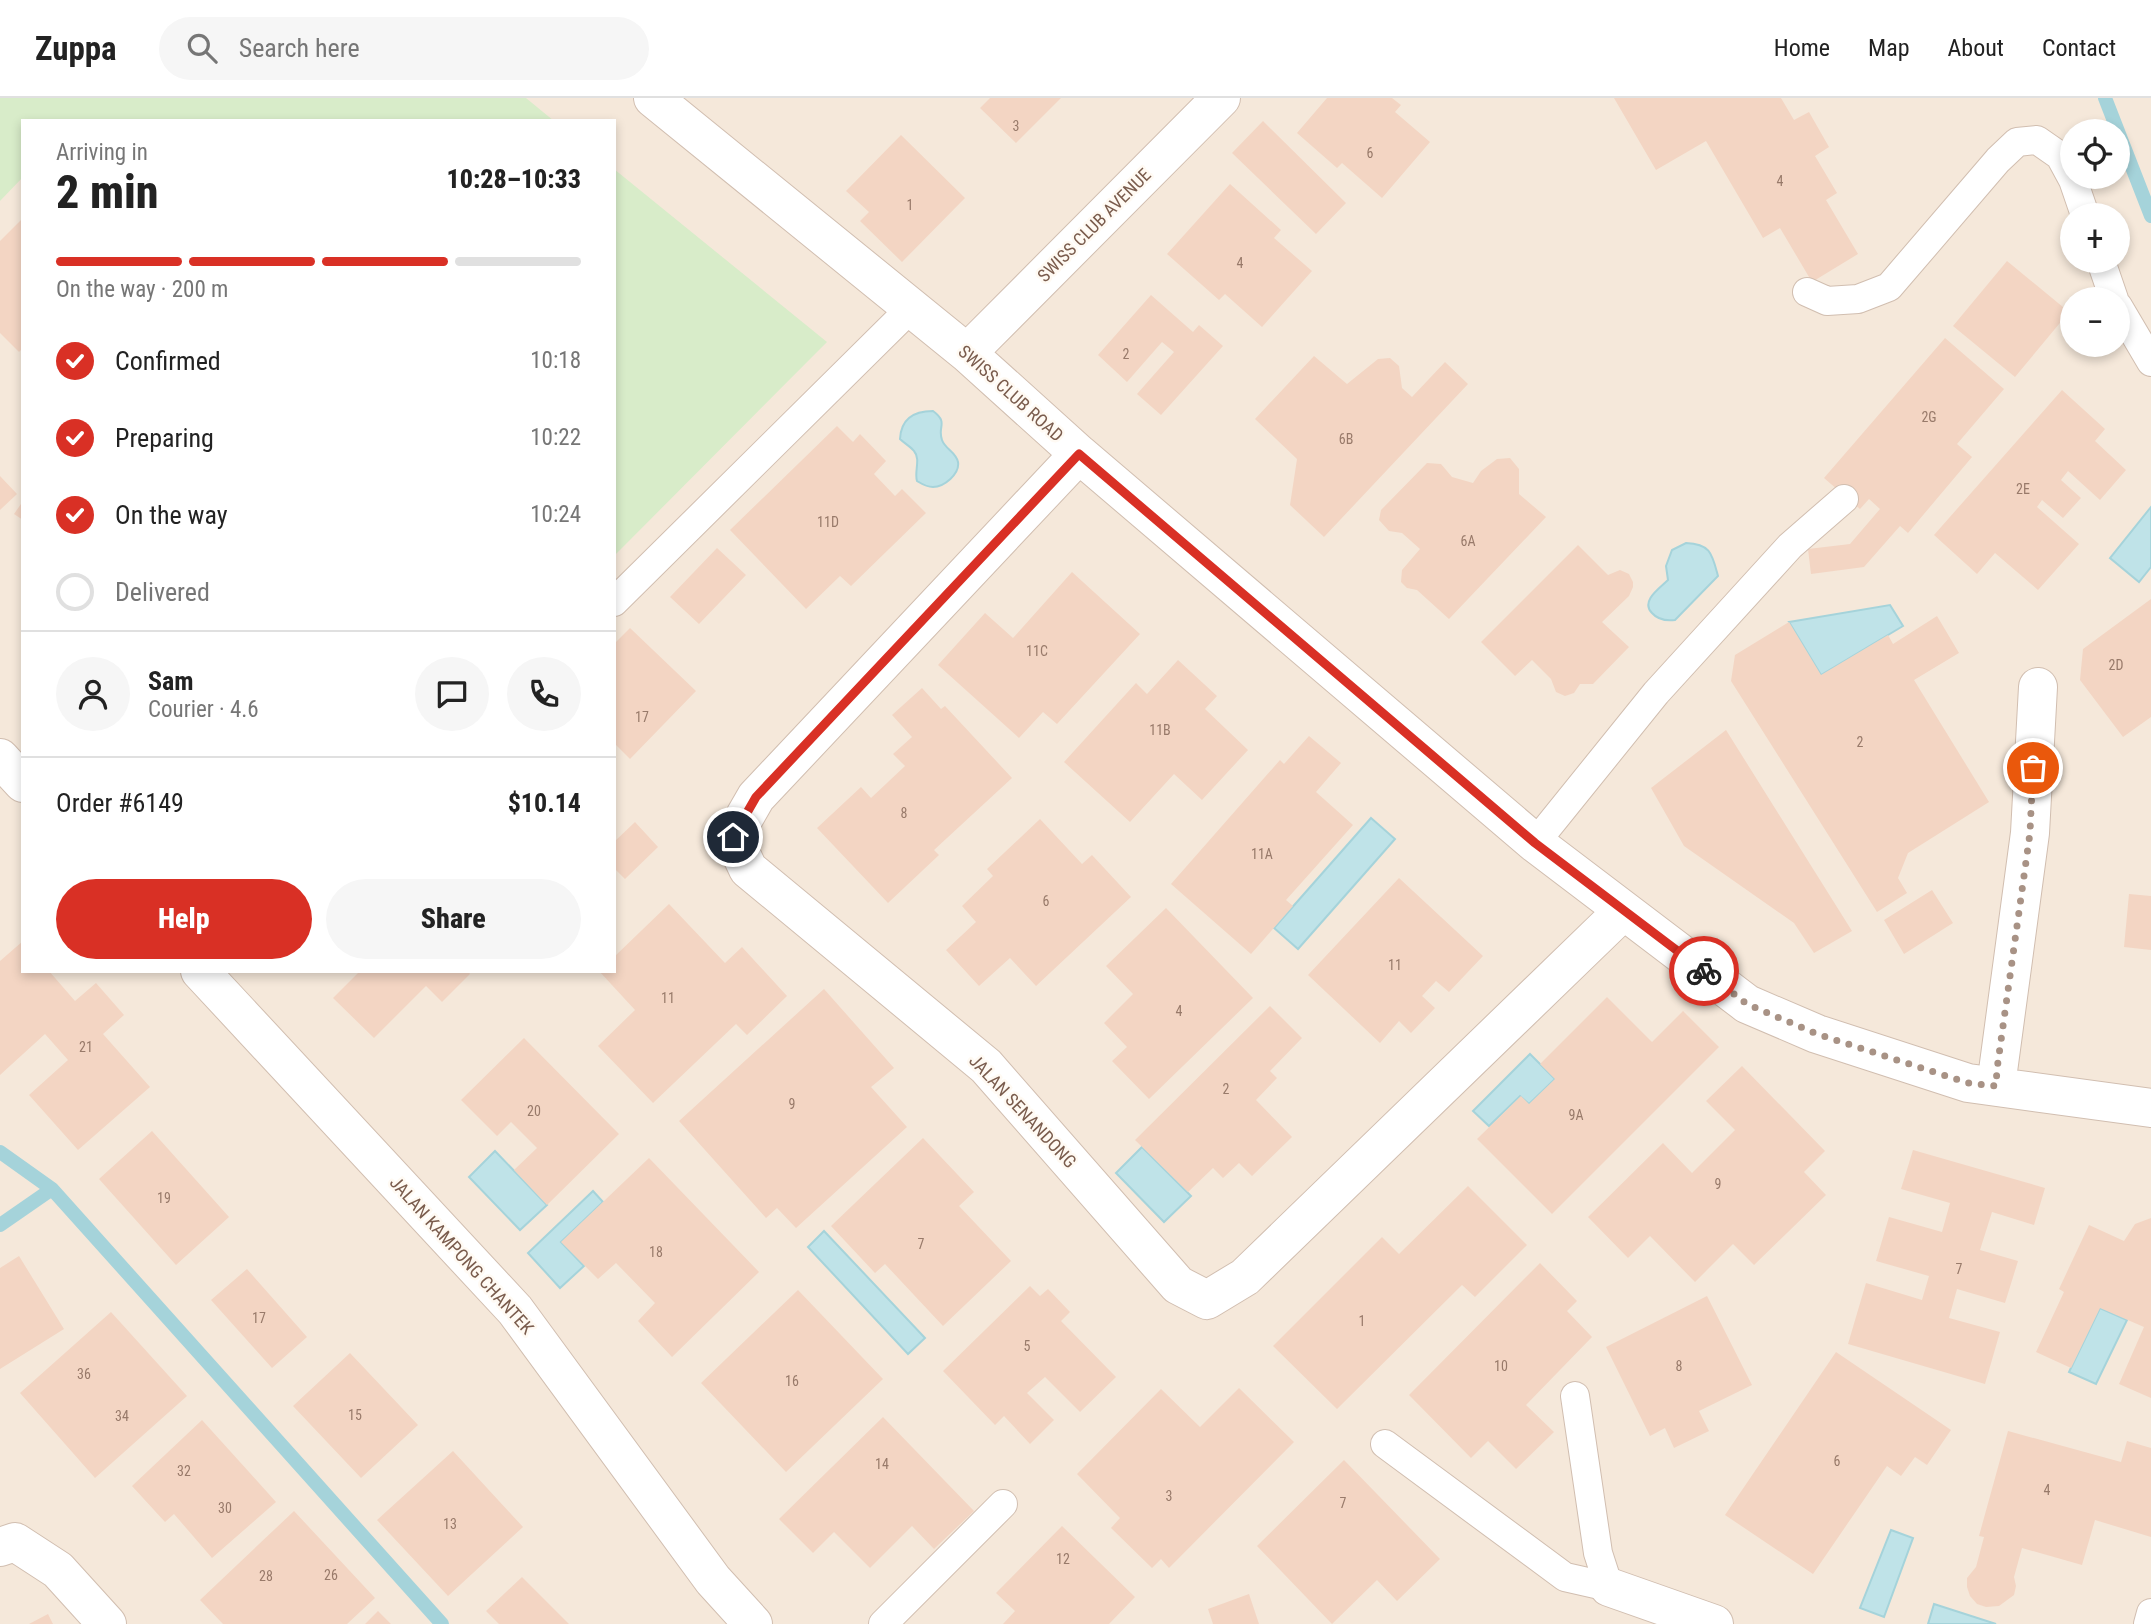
<!DOCTYPE html>
<meta charset="utf-8">
<style>
:root{--surface:#fff;--page:#f6f6f6;--text:#222;--muted:#767676;--line:#e0e0e0;--accent:#d93025}
body{margin:0;font-family:"Roboto Condensed",sans-serif;background:var(--page);color:var(--text);height:100vh;display:flex;flex-direction:column;font-size:26px;white-space:nowrap}
*{box-sizing:border-box;margin:0}
p{font-size:23px;color:var(--muted)}
.icon{flex:none;width:38px;height:38px;fill:none;stroke:currentColor;stroke-width:2;stroke-linecap:round;stroke-linejoin:round}
.map{position:relative;flex:1;overflow:hidden}
.drawer{position:absolute;left:21px;top:21px;width:595px;height:854px;display:flex;flex-direction:column;background:var(--surface);border-radius:0px;box-shadow:0 4px 10px #0003}
.drawer>*{flex:none}
.fabs{position:absolute;left:2060px;top:21px;display:grid;gap:14px}
.fabs a{display:grid;place-items:center;width:70px;height:70px;border-radius:50%;background:var(--surface);box-shadow:0 4px 10px #0003;font-size:35px}
.pin{position:absolute;display:grid;place-items:center;width:60px;height:60px;color:#fff;margin:-30px;border:4px solid #fff;border-radius:50%;box-shadow:0 2px 7px #0007}
.courier{position:absolute;display:grid;place-items:center;width:70px;height:70px;margin:-35px;border:5px solid #d93025;border-radius:50%;background:#fff;color:#222;box-shadow:0 2px 9px #0007}
.summary em{font-style:normal;font-weight:800}
.summary div{display:flex;flex-direction:column-reverse}
.summary{display:flex;align-items:center;justify-content:space-between;height:119px;padding:0 35px}
h1{font-size:46px;font-weight:800;line-height:52px}
.bar{display:grid;grid-template-columns:repeat(4,1fr);gap:10px 7px;align-content:center;height:84px;padding:0 35px}
.bar i{height:9px;border-radius:5px;background:var(--line)}
.bar .on{background:var(--accent)}
.bar p{grid-column:span 4}
.line{display:flex;align-items:center;gap:18px;padding:0 35px;border-top:2px solid var(--line)}
.line div{flex:1}
.round{display:grid;place-items:center;flex:none;width:74px;height:74px;border-radius:37px;background:var(--page)}
ol{padding:0 35px;list-style:none}
li{display:flex;align-items:center;gap:21px;height:77px}
li p{margin-inline-start:auto}
li .icon{padding:7px;border-radius:50%;background:var(--accent);color:#fff;stroke-width:4}
li:last-child{color:var(--muted)}
li i{width:38px;height:38px;border:4px solid var(--line);border-radius:50%}
.action{display:flex;gap:14px;margin-top:auto;padding:14px 35px}
.action a{flex:1;height:80px;border-radius:42px;background:var(--accent);color:#fff;font-size:28px;font-weight:800;line-height:80px;text-align:center}
.action a+a{background:var(--page);color:var(--text)}
header{display:flex;align-items:center;gap:42px;box-sizing:border-box;height:98px;padding:0 35px;background:var(--surface);border-bottom:2px solid var(--line)}
header strong{font-size:33px}
nav{display:flex;gap:38px;margin-inline-start:auto;font-size:24px}
.search{width:490px;height:63px;background:var(--page);display:flex;align-items:center;gap:18px;box-sizing:border-box;padding:0 24px;border-radius:38px;color:var(--muted);font-size:26px}
.map>svg:first-child{display:block}
.residential{fill:#f5e8da;fill-rule:evenodd}
.green{fill:#d8ecc9}
.water{fill:#bfe3e8;stroke:#a5d3da;stroke-width:2}
.lines{fill:none;stroke-linecap:round;stroke-linejoin:round}
.stream{stroke:#a5d3da;stroke-width:14}
.building{fill:#f3d5c3}
.service-casing{stroke:#d1beb0;stroke-width:30}
.minor-casing{stroke:#d1beb0;stroke-width:40}
.service{stroke:#fff;stroke-width:28}
.minor{stroke:#fff;stroke-width:38}
.done{stroke:#a89285;stroke-width:7;stroke-dasharray:0 12.6}
.route{stroke:#d93025;stroke-width:9}
.labels{text-anchor:middle;dominant-baseline:central;stroke-width:5;stroke-linejoin:round;paint-order:stroke}
.number-label{font-size:14px;fill:#987a6a}
.street-label{font-size:18px;fill:#7a5c4d;stroke:#fffaf3}
</style>
<header>
<strong>Zuppa</strong>
<div class="search"><svg class="icon" aria-label="search" viewBox="0 0 24 24"><circle cx="10" cy="10" r="6"/><path d="M15 15l6 6"/></svg>Search here</div>
<nav><a>Home</a><a>Map</a><a>About</a><a>Contact</a></nav>
</header>
<div class="map">
<svg width="2151" height="1526" viewBox="0 0 2151 1526">
<rect width="100%" height="100%" fill="#fdf6ec"/>
<path class="residential" d="M 0,0 L 2151,0 L 2151,1526 L 0,1526 ZM 23,23 L 614,23 L 614,873 L 23,873 ZM 2072,33 L 2118,33 L 2118,79 L 2072,79 ZM 2072,117 L 2118,117 L 2118,163 L 2072,163 ZM 2072,201 L 2118,201 L 2118,247 L 2072,247 Z"/>
<path class="green" d="M 0,0 L 526,0 L 554,23 L 23,23 L 23,79 L 0,103 Z
M 614,71 L 827,244 L 614,458 Z"/>
<path class="water" d="M 933,313 C 949,325 937,328 942,342 C 945,351 956,354 958,364 C 960,376 944,389 933,389 C 926,389 922,386 917,383 C 914,374 921,361 914,353 C 911,349 904,345 900,341 C 901,321 913,313 933,313 Z
M 2151,409 L 2151,469 L 2139,484 L 2110,460 Z
M 1686,445 C 1711,446 1712,456 1718,478 L 1675,522 C 1666,523 1658,522 1652,515 C 1640,503 1660,490 1668,482 L 1666,468 L 1672,452 Z
M 1890,507 L 1903,528 L 1821,577 L 1789,524 Z
M 1371,720 L 1395,741 L 1298,851 L 1274,830 Z
M 1530,956 L 1555,981 L 1529,1006 L 1520,998 L 1489,1028 L 1473,1013 Z
M 1142,1049 L 1191,1098 L 1164,1124 L 1116,1075 Z
M 495,1053 L 547,1107 L 520,1132 L 469,1079 Z
M 593,1093 L 603,1104 L 561,1144 L 584,1168 L 560,1190 L 528,1155 Z
M 824,1133 L 925,1240 L 908,1256 L 808,1149 Z
M 2100,1210 L 2127,1222 L 2096,1286 L 2069,1274 Z
M 1891,1432 L 1913,1440 L 1884,1519 L 1860,1510 Z
M 1934,1506 L 1996,1526 L 1928,1526 Z"/>
<g class="lines">
<path class="stream" d="M 2105,0 L 2151,118
M 0,1054 L 52,1091 L 442,1526
M 0,1127 L 52,1091"/>
</g>
<path class="building" d="M 990,0 L 1061,0 L 1016,45 L 980,10 Z
M 1327,0 L 1392,0 L 1401,7 L 1395,14 L 1430,44 L 1382,100 L 1342,65 L 1337,70 L 1297,35 Z
M 1614,0 L 1781,0 L 1794,22 L 1809,14 L 1829,49 L 1815,58 L 1837,95 L 1826,102 L 1858,156 L 1812,184 L 1780,130 L 1763,140 L 1706,43 L 1656,72 Z
M 1263,23 L 1346,105 L 1316,136 L 1232,55 Z
M 901,37 L 965,100 L 902,164 L 860,123 L 869,114 L 846,93 Z
M 1230,86 L 1281,132 L 1274,140 L 1312,173 L 1262,229 L 1225,196 L 1219,202 L 1167,156 Z
M 23,120 L 23,250 L 19,254 L 0,235 L 0,143 Z
M 2007,163 L 2069,214 L 2015,279 L 1953,228 Z
M 1151,197 L 1193,234 L 1199,227 L 1223,248 L 1161,317 L 1137,296 L 1174,254 L 1162,244 L 1127,284 L 1098,257 Z
M 1945,240 L 2004,291 L 1957,346 L 1972,359 L 1908,435 L 1900,428 L 1864,469 L 1811,476 L 1808,451 L 1850,446 L 1880,411 L 1869,401 L 1860,411 L 1824,380 Z
M 1314,258 L 1347,286 L 1378,261 L 1390,260 L 1399,268 L 1402,290 L 1412,299 L 1445,264 L 1468,286 L 1324,439 L 1290,407 L 1297,361 L 1255,321 Z
M 2062,292 L 2105,331 L 2095,343 L 2126,372 L 2100,402 L 2068,373 L 2061,382 L 2081,400 L 2063,420 L 2042,402 L 2037,409 L 2079,446 L 2038,492 L 1995,455 L 1977,476 L 1934,437 Z
M 837,328 L 853,344 L 860,336 L 886,363 L 874,376 L 895,398 L 902,391 L 926,415 L 851,488 L 840,478 L 806,511 L 730,432 Z
M 1510,360 L 1519,371 L 1519,396 L 1546,419 L 1449,521 L 1417,492 L 1407,490 L 1401,484 L 1402,472 L 1420,451 L 1402,435 L 1389,433 L 1379,422 L 1381,412 L 1427,365 L 1441,366 L 1452,379 L 1473,385 L 1481,373 L 1497,361 Z
M 0,378 L 17,396 L 0,412 Z
M 23,403 L 23,422 L 14,416 Z
M 1578,447 L 1608,477 L 1620,472 L 1629,476 L 1633,484 L 1633,489 L 1629,498 L 1602,524 L 1629,549 L 1593,586 L 1580,586 L 1574,595 L 1565,598 L 1556,594 L 1551,581 L 1532,562 L 1515,578 L 1481,544 Z
M 717,450 L 746,477 L 699,526 L 670,499 Z
M 1072,474 L 1140,536 L 1057,626 L 1043,614 L 1019,640 L 938,567 L 985,515 L 1013,540 Z
M 2151,501 L 2151,619 L 2123,639 L 2080,582 L 2083,551 Z
M 1937,518 L 1959,555 L 1914,582 L 1989,704 L 1908,755 L 1898,780 L 1907,795 L 1877,814 L 1731,583 L 1735,557 L 1789,524 L 1821,577 L 1888,537 L 1893,546 Z
M 630,530 L 696,593 L 630,661 L 614,645 L 614,546 Z
M 1178,562 L 1217,598 L 1205,611 L 1248,652 L 1202,702 L 1174,676 L 1130,724 L 1064,664 L 1136,585 L 1147,596 Z
M 922,590 L 941,611 L 945,608 L 1012,680 L 934,752 L 939,757 L 888,805 L 817,730 L 861,689 L 871,700 L 905,668 L 893,656 L 912,639 L 892,617 Z
M 1726,632 L 1852,833 L 1814,855 L 1794,825 L 1684,748 L 1651,690 Z
M 1309,638 L 1341,665 L 1316,694 L 1353,727 L 1286,802 L 1293,808 L 1251,856 L 1171,786 L 1280,662 L 1284,666 Z
M 1040,721 L 1082,766 L 1092,757 L 1131,799 L 1036,888 L 1010,860 L 979,888 L 946,852 L 976,824 L 962,808 L 993,778 L 987,771 Z
M 635,724 L 658,749 L 625,781 L 614,770 L 614,744 Z
M 1399,780 L 1483,858 L 1449,894 L 1436,883 L 1422,898 L 1435,910 L 1411,935 L 1399,923 L 1380,945 L 1308,877 Z
M 1932,792 L 1953,825 L 1904,856 L 1884,822 Z
M 2129,796 L 2151,798 L 2151,852 L 2124,849 Z
M 669,806 L 725,865 L 742,849 L 787,898 L 747,937 L 736,926 L 653,1005 L 598,948 L 635,912 L 599,873 L 614,873 L 614,859 Z
M 1166,810 L 1253,900 L 1149,1001 L 1112,963 L 1127,949 L 1104,925 L 1133,896 L 1106,868 Z
M 23,843 L 23,873 L 49,873 L 75,903 L 96,885 L 124,917 L 103,936 L 150,989 L 78,1052 L 29,997 L 68,962 L 45,936 L 0,977 L 0,863 Z
M 356,873 L 468,873 L 470,876 L 442,904 L 426,888 L 374,940 L 333,900 L 358,875 Z
M 824,891 L 894,970 L 871,989 L 907,1029 L 796,1130 L 777,1110 L 766,1120 L 679,1023 Z
M 1607,899 L 1652,944 L 1683,913 L 1719,949 L 1552,1116 L 1477,1041 L 1521,998 L 1529,1006 L 1555,981 L 1540,966 Z
M 1270,908 L 1302,940 L 1270,973 L 1277,980 L 1256,1002 L 1292,1039 L 1252,1078 L 1239,1065 L 1223,1080 L 1213,1070 L 1188,1094 L 1135,1042 Z
M 524,940 L 619,1036 L 547,1107 L 514,1072 L 537,1050 L 511,1024 L 497,1038 L 461,1002 Z
M 1742,968 L 1825,1053 L 1804,1074 L 1826,1097 L 1754,1167 L 1733,1146 L 1695,1184 L 1650,1138 L 1628,1160 L 1588,1119 L 1663,1045 L 1692,1075 L 1735,1032 L 1706,1003 Z
M 152,1033 L 229,1119 L 176,1167 L 99,1081 Z
M 923,1040 L 974,1094 L 959,1108 L 1011,1163 L 943,1228 L 885,1166 L 875,1175 L 831,1128 Z
M 1913,1052 L 2045,1090 L 2034,1127 L 1992,1114 L 1980,1152 L 2018,1163 L 2005,1205 L 1957,1191 L 1949,1220 L 2000,1234 L 1985,1286 L 1848,1246 L 1866,1185 L 1922,1202 L 1929,1178 L 1876,1163 L 1889,1119 L 1942,1134 L 1950,1105 L 1901,1091 Z
M 649,1060 L 759,1174 L 672,1259 L 638,1223 L 655,1205 L 616,1165 L 598,1181 L 561,1144 Z
M 1468,1088 L 1527,1147 L 1475,1199 L 1462,1187 L 1337,1311 L 1273,1248 L 1382,1139 L 1399,1156 Z
M 2151,1120 L 2151,1300 L 2119,1286 L 2144,1229 L 2100,1210 L 2071,1270 L 2036,1254 L 2064,1194 L 2059,1191 L 2089,1127 L 2124,1143 L 2135,1126 Z
M 19,1158 L 64,1231 L 0,1271 L 0,1170 Z
M 1540,1165 L 1577,1203 L 1567,1213 L 1592,1239 L 1526,1307 L 1554,1334 L 1516,1371 L 1488,1343 L 1471,1360 L 1409,1297 Z
M 247,1171 L 307,1239 L 272,1270 L 211,1202 Z
M 1030,1188 L 1040,1198 L 1048,1191 L 1070,1214 L 1061,1223 L 1116,1279 L 1080,1314 L 1045,1279 L 1027,1295 L 1054,1322 L 1030,1346 L 1004,1318 L 995,1327 L 943,1273 Z
M 798,1192 L 883,1281 L 786,1374 L 701,1285 Z
M 1707,1198 L 1752,1287 L 1699,1313 L 1709,1333 L 1674,1350 L 1665,1330 L 1650,1338 L 1606,1249 Z
M 111,1214 L 187,1298 L 95,1380 L 20,1295 Z
M 1836,1254 L 1951,1332 L 1927,1367 L 1915,1359 L 1901,1378 L 1887,1368 L 1813,1476 L 1725,1417 Z
M 350,1255 L 418,1327 L 361,1380 L 293,1308 Z
M 1239,1290 L 1294,1344 L 1169,1470 L 1161,1461 L 1152,1470 L 1111,1430 L 1120,1420 L 1077,1376 L 1161,1291 L 1200,1329 Z
M 883,1319 L 974,1413 L 934,1451 L 912,1428 L 870,1470 L 834,1434 L 813,1455 L 779,1421 Z
M 202,1322 L 276,1404 L 212,1460 L 174,1416 L 165,1424 L 132,1388 Z
M 2008,1333 L 2121,1364 L 2127,1343 L 2151,1350 L 2151,1439 L 2095,1422 L 2082,1467 L 2022,1450 L 2014,1479 L 2016,1488 L 2014,1497 L 1999,1508 L 1986,1509 L 1977,1506 L 1970,1498 L 1967,1489 L 1967,1480 L 1976,1469 L 1984,1439 L 1979,1438 Z
M 453,1353 L 523,1429 L 448,1498 L 377,1422 Z
M 1344,1362 L 1440,1461 L 1397,1503 L 1377,1482 L 1332,1526 L 1257,1448 Z
M 294,1413 L 375,1500 L 347,1526 L 223,1526 L 200,1502 Z
M 1062,1428 L 1135,1499 L 1109,1526 L 1003,1526 L 1015,1513 L 996,1495 Z
M 522,1479 L 569,1526 L 499,1526 L 486,1513 Z
M 1249,1496 L 1259,1526 L 1213,1526 L 1208,1511 Z
M 378,1513 L 391,1526 L 365,1526 Z
M 48,1516 L 53,1526 L 29,1526 Z"/>
<g class="lines">
<g class="service-casing">
<path id="service" d="M 2101,163 L 2114,201
M 1807,194 L 1827,203 L 1858,201 L 1889,189 L 1998,62 L 2017,44 L 2037,42 L 2060,58 L 2073,82 L 2085,117
M 2118,208 L 2151,264
M 614,504 L 911,210
M 1535,745 L 1656,595 L 1790,448 L 1844,401
M 1385,1346 L 1565,1479 L 1609,1489 L 1598,1455 L 1575,1298
M 883,1526 L 1003,1406
M 2148,1526 L 2151,1515"/>
</g>
<g class="minor-casing">
<path id="minor" d="M 653,0 L 967,255 L 1079,356 L 1535,745 L 1747,906 L 1817,936 L 1968,985 L 2151,1010
M 967,255 L 1221,0
M 1079,356 L 756,699 L 733,739 L 748,771 L 986,968 L 1178,1187 L 1207,1202 L 1245,1179 L 1623,813
M 0,660 L 23,685
M 200,873 L 515,1212 L 713,1482 L 753,1526
M 1996,988 L 2030,735 L 2038,589
M 0,1449 L 15,1444 L 58,1472 L 107,1526
M 1609,1489 L 1714,1526"/>
</g>
<use href="#service" class="service"/>
<use href="#minor" class="minor"/>
</g>
<g class="lines">
<path class="done" d="M 1704,873 L 1747,906 L 1817,936 L 1968,985 L 1996,988 L 1997,971 L 2030,735 L 2033,670"/>
<path class="route" d="M 733,739 L 756,699 L 1079,356 L 1535,745 L 1704,873"/>
</g>
<g class="labels">
<g class="number-label">
<text x="1016" y="28">3</text>
<text x="1370" y="55">6</text>
<text x="1780" y="83">4</text>
<text x="910" y="107">1</text>
<text x="1240" y="165">4</text>
<text x="1126" y="256">2</text>
<text x="1929" y="319">2G</text>
<text x="1346" y="341">6B</text>
<text x="2023" y="391">2E</text>
<text x="828" y="424">11D</text>
<text x="1468" y="443">6A</text>
<text x="1037" y="553">11C</text>
<text x="2116" y="567">2D</text>
<text x="642" y="619">17</text>
<text x="1160" y="632">11B</text>
<text x="1860" y="644">2</text>
<text x="904" y="715">8</text>
<text x="1262" y="756">11A</text>
<text x="1046" y="803">6</text>
<text x="1395" y="867">11</text>
<text x="668" y="900">11</text>
<text x="1179" y="913">4</text>
<text x="86" y="949">21</text>
<text x="1226" y="991">2</text>
<text x="792" y="1006">9</text>
<text x="534" y="1013">20</text>
<text x="1576" y="1017">9A</text>
<text x="1718" y="1086">9</text>
<text x="164" y="1100">19</text>
<text x="921" y="1146">7</text>
<text x="656" y="1154">18</text>
<text x="1959" y="1171">7</text>
<text x="259" y="1220">17</text>
<text x="1362" y="1223">1</text>
<text x="1027" y="1248">5</text>
<text x="1501" y="1268">10</text>
<text x="1679" y="1268">8</text>
<text x="84" y="1276">36</text>
<text x="792" y="1283">16</text>
<text x="355" y="1317">15</text>
<text x="122" y="1318">34</text>
<text x="1837" y="1363">6</text>
<text x="882" y="1366">14</text>
<text x="184" y="1373">32</text>
<text x="2047" y="1392">4</text>
<text x="1169" y="1398">3</text>
<text x="1343" y="1405">7</text>
<text x="225" y="1410">30</text>
<text x="450" y="1426">13</text>
<text x="1063" y="1461">12</text>
<text x="331" y="1477">26</text>
<text x="266" y="1478">28</text>
</g>
<g class="street-label">
<text transform="translate(1094 127) rotate(-45)">SWISS CLUB AVENUE</text>
<text transform="translate(1011 295) rotate(42)">SWISS CLUB ROAD</text>
<text transform="translate(1023 1013) rotate(47)">JALAN SENANDONG</text>
<text transform="translate(462 1157) rotate(48)">JALAN KAMPONG CHANTEK</text>
</g>
</g>
</svg>
<div class="fabs">
<a><svg class="icon" aria-label="locate" viewBox="0 0 24 24"><circle cx="12" cy="12" r="6"/><path d="M12 2v4M12 18v4M2 12h4M18 12h4"/></svg></a>
<a>+</a>
<a>−</a>
</div>
<div class="pin" style="left:2033px;top:670px;background:#ea580c"><svg class="icon" aria-label="bag" viewBox="0 0 24 24"><path d="M5 8h14l-1 12H6zM9 8a3 3 0 0 1 6 0"/></svg></div>
<div class="pin" style="left:733px;top:739px;background:#1f2937"><svg class="icon" aria-label="home" viewBox="0 0 24 24"><path d="M3 11l9-7 9 7M6 9v11h12V9"/></svg></div>
<div class="courier" style="left:1704px;top:873px"><svg class="icon" aria-label="bike" viewBox="0 0 24 24"><circle cx="6" cy="16" r="4"/><circle cx="18" cy="16" r="4"/><path d="M6 16l4-8h5l3 8M10 8l3 8H6M13 5h3"/></svg></div>
<section class="drawer">
<div class="summary"><div><h1>2 min</h1><p>Arriving in</p></div><em>10:28–10:33</em></div>
<div class="bar"><i class="on"></i><i class="on"></i><i class="on"></i><i></i><p>On the way · 200 m</p></div>
<ol>
<li><svg class="icon" aria-label="check" viewBox="0 0 24 24"><path d="M5 12l5 5 9-10"/></svg>Confirmed<p>10:18</p></li>
<li><svg class="icon" aria-label="check" viewBox="0 0 24 24"><path d="M5 12l5 5 9-10"/></svg>Preparing<p>10:22</p></li>
<li><svg class="icon" aria-label="check" viewBox="0 0 24 24"><path d="M5 12l5 5 9-10"/></svg>On the way<p>10:24</p></li>
<li><i></i>Delivered</li>
</ol>
<div class="line" style="height:126px"><a class="round"><svg class="icon" aria-label="person" viewBox="0 0 24 24"><circle cx="12" cy="8" r="4"/><path d="M4 21q1-7 8-7t8 7"/></svg></a><div><b>Sam</b><p>Courier · 4.6</p></div><a class="round"><svg class="icon" aria-label="chat" viewBox="0 0 24 24"><path d="M4 5h16v11H9l-5 4z"/></svg></a><a class="round"><svg class="icon" aria-label="phone" viewBox="0 0 24 24"><path d="M5 4h4l2 5-3 2q2 4 5 5l2-3 5 2v4C11 20 4 13 5 4z"/></svg></a></div>
<div class="line" style="height:91px"><div>Order #6149</div><b>$10.14</b></div>
<div class="action"><a>Help</a><a>Share</a></div>
</section>
</div>
